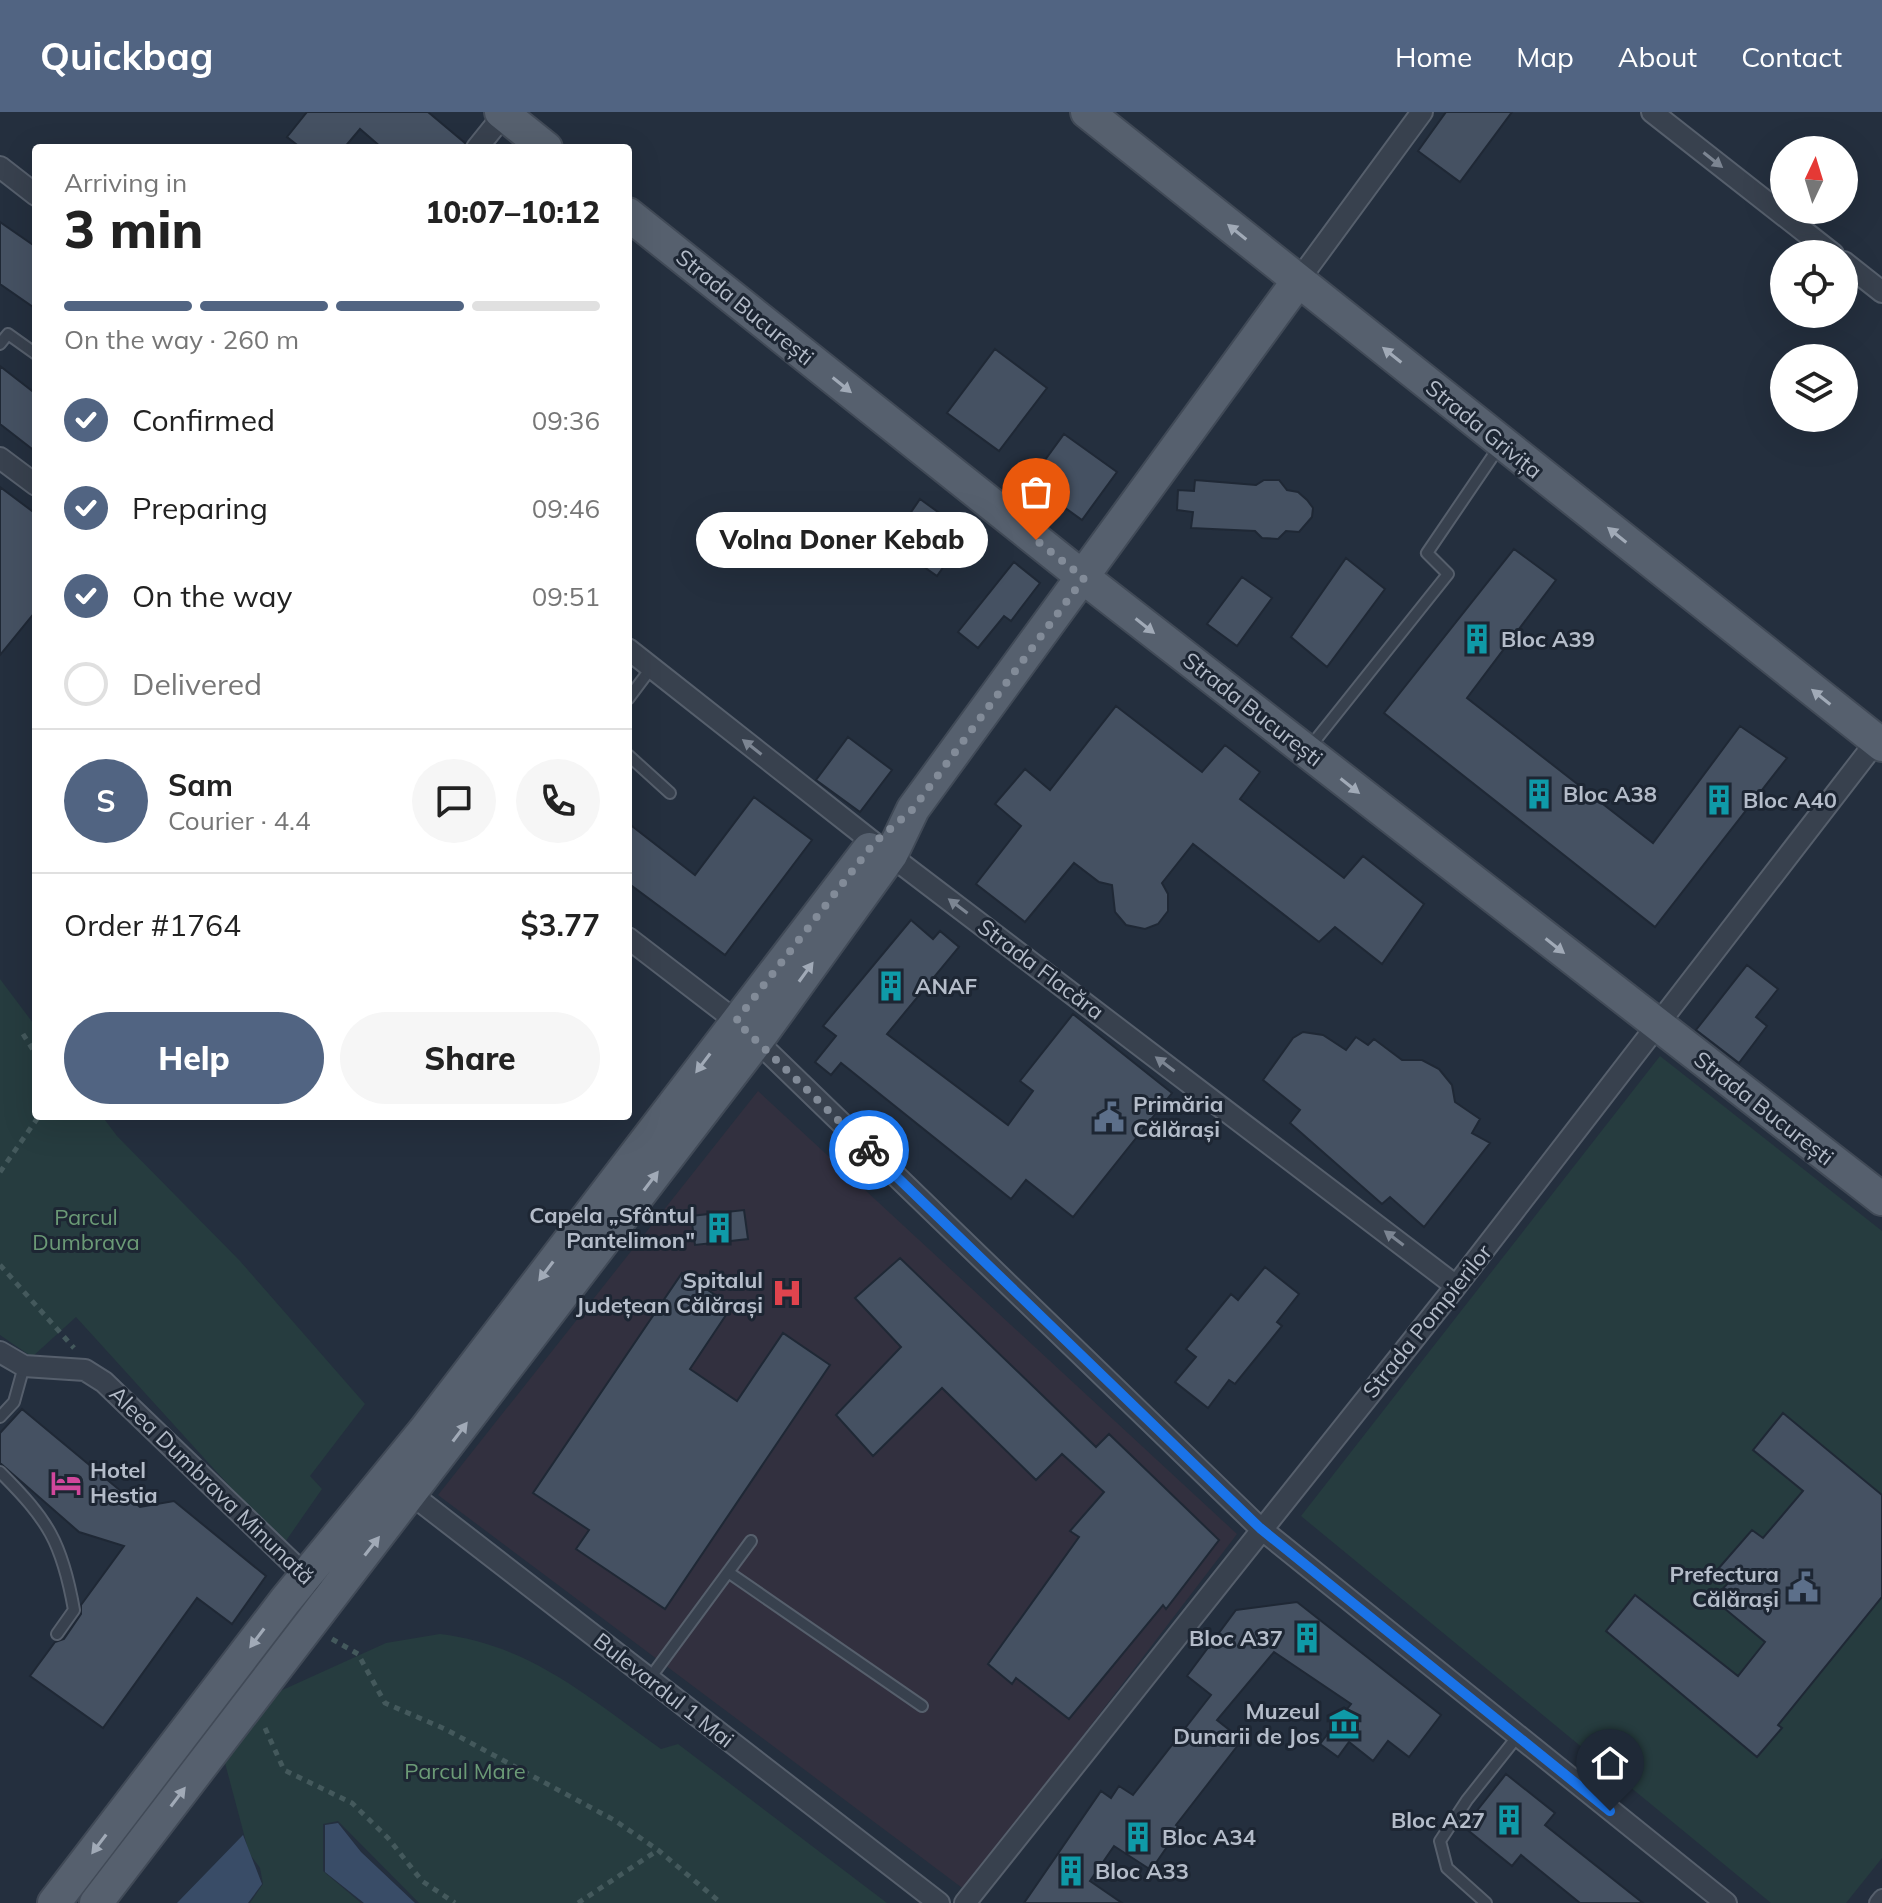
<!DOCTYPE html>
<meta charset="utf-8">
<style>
:root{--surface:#fff;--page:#f6f6f6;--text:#222;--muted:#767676;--line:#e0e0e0;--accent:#516482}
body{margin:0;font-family:Mulish,sans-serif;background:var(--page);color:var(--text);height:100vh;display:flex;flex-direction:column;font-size:30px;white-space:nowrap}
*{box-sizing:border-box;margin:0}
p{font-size:26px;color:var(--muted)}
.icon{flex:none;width:44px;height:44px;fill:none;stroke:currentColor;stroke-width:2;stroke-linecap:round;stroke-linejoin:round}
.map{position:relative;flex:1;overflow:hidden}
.side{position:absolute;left:32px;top:32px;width:600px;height:976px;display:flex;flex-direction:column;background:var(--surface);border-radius:8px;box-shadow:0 8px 32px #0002}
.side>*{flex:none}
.needle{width:52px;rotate:4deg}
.fabs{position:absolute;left:1770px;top:24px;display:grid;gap:16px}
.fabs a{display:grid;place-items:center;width:88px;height:88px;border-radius:50%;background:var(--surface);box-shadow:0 8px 32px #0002;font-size:40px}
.pin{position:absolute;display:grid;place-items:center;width:68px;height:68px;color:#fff;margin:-82px -34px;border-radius:50% 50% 50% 0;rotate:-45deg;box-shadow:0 0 8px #0007}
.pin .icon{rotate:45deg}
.courier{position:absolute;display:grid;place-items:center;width:80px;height:80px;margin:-40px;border:6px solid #1a73e8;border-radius:50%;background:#fff;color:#222;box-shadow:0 2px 10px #0007}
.bubble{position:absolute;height:56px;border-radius:28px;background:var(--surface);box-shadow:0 8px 32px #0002;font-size:26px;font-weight:800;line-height:56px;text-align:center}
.head em{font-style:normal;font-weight:800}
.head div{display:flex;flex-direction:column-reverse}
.head{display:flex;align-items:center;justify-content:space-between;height:136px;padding:0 32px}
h1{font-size:52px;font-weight:800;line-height:60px}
.bar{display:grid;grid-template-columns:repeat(4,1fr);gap:12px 8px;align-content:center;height:96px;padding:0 32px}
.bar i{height:10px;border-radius:6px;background:var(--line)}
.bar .current{background:var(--accent)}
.bar p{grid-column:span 4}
.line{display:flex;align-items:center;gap:20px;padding:0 32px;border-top:2px solid var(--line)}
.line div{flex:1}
.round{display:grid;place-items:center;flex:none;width:84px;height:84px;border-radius:42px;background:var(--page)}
ol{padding:0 32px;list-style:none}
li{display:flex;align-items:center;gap:24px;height:88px}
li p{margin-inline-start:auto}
li .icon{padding:8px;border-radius:50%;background:var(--accent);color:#fff;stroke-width:4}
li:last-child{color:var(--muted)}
li i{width:44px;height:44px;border:4px solid var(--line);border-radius:50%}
.action{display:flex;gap:16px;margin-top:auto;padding:16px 32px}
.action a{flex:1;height:92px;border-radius:48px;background:var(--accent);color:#fff;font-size:32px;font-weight:800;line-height:92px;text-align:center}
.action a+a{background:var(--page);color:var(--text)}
header{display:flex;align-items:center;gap:48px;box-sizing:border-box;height:112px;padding:0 40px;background:var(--accent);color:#fff}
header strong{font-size:38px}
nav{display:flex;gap:44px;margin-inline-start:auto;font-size:28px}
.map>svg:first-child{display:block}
.medical{fill:#32303f}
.green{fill:#263c3f}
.water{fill:#394c67}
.building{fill:#455162;stroke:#1f2835;stroke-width:2}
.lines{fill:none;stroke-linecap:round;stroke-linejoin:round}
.service-casing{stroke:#565f6c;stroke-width:14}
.pedestrian-casing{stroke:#565f6c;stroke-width:20}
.minor-casing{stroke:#565f6c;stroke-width:24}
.primary-casing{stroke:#414a57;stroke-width:36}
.path{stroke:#44595c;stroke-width:5;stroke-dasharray:6 6;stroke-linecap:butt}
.service{stroke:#38414e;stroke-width:10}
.pedestrian{stroke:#38414e;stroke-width:16}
.minor{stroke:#38414e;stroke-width:20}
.primary{stroke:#56606e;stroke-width:32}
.oneway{fill:#7c8592}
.oneway2{fill:#a1aab7}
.done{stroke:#828b98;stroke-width:8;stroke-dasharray:0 14.4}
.route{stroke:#1a73e8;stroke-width:10}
.labels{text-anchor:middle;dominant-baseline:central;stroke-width:6;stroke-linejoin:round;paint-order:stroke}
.street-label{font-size:22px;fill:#b4bcc9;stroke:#1d2633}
.poi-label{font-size:22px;font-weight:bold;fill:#b4bcc9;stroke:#1d2633;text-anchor:start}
.park-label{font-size:22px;fill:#6b9a76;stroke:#1d2633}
</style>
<header>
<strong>Quickbag</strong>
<nav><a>Home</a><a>Map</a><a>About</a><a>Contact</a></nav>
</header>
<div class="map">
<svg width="1882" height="1791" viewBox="0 0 1882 1791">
<rect width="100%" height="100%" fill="#242f3e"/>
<path class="medical" d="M 758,979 L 1237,1422 L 965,1778 L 438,1383 Z"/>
<path class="green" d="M 0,867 L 36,915 L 36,1004 L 102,1004 L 117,1024 L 240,1149 L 365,1292 L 310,1364 L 322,1377 L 283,1433 L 76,1205 L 32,1245 L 0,1223 Z
M 1660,944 L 1882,1119 L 1882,1746 L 1846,1791 L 1771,1791 L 1301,1404 Z
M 440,1522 C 531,1533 589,1586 661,1637 L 678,1632 L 887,1791 L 419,1791 L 338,1709 L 323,1712 L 323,1759 L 361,1791 L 250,1791 L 263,1772 L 260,1756 L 249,1741 L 225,1651 L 278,1580 L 386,1531 Z"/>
<path class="water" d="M 338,1711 L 361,1740 L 415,1791 L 364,1791 L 325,1760 L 325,1713 Z
M 243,1723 L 262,1772 L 248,1791 L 177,1791 Z"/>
<path class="building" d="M 307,0 L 428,0 L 465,31 L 464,36 L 382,36 L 360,17 L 344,36 L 301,36 L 287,25 Z
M 1446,0 L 1512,0 L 1460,70 L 1418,39 Z
M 0,110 L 36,135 L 36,197 L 0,172 Z
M 995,237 L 1047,276 L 999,339 L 947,301 Z
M 0,254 L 36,282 L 36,340 L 0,312 Z
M 1064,322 L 1117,360 L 1082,408 L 1029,370 Z
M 1195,368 L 1256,373 L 1264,368 L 1279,368 L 1287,378 L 1298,380 L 1307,388 L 1313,396 L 1312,405 L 1299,420 L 1286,419 L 1278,427 L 1262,426 L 1255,419 L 1191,416 L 1193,400 L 1177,398 L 1178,378 L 1194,379 Z
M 0,375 L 36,402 L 36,499 L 0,543 Z
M 920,387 L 967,421 L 937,464 L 890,431 Z
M 1514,437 L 1556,468 L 1467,586 L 1653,731 L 1740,614 L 1787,646 L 1655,815 L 1384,601 Z
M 1346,446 L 1385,477 L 1327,555 L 1291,525 Z
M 1014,450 L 1040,471 L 1011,509 L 1004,504 L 978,536 L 958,520 Z
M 1242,465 L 1272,486 L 1237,534 L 1207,512 Z
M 1116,594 L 1202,660 L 1225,633 L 1260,660 L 1240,687 L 1344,766 L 1363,744 L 1424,792 L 1382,852 L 1335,815 L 1319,830 L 1193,732 L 1162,771 L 1168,782 L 1168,799 L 1158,812 L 1145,817 L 1126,813 L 1115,800 L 1112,773 L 1099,770 L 1074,751 L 1025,810 L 976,772 L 1021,714 L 995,692 L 1025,657 L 1050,678 Z
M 848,625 L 892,658 L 860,700 L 816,668 Z
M 754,685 L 812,728 L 725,843 L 628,771 L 628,711 L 695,763 Z
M 911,808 L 933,827 L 940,819 L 959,835 L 887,922 L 1008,1013 L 1033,979 L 1020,969 L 1073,902 L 1172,981 L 1073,1105 L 1026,1068 L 1011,1087 L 841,951 L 831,963 L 815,950 L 836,924 L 823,914 Z
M 1747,853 L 1778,877 L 1756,905 L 1767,914 L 1739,951 L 1696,918 Z
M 1303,920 L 1323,923 L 1346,938 L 1356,925 L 1368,933 L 1374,927 L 1402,948 L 1422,948 L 1439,957 L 1452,973 L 1455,990 L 1480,1007 L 1472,1021 L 1490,1031 L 1424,1115 L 1390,1085 L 1382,1092 L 1290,1011 L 1300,998 L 1263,968 L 1293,926 Z
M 744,1098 L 748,1127 L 695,1133 L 691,1104 Z
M 900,1146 L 1096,1335 L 1109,1322 L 1219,1428 L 1166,1497 L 1163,1493 L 1069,1607 L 1016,1566 L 1012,1572 L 988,1552 L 1079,1425 L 1070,1419 L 1104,1380 L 1062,1342 L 1036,1368 L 942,1276 L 873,1344 L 836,1303 L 901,1235 L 855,1186 Z
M 1265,1155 L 1299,1182 L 1277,1210 L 1282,1214 L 1235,1272 L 1229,1268 L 1208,1296 L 1175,1270 L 1196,1245 L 1186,1237 L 1231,1182 L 1238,1188 Z
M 682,1161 L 732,1194 L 690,1257 L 737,1289 L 783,1221 L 830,1253 L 665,1497 L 576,1437 L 589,1418 L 533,1381 Z
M 22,1297 L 140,1395 L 174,1389 L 266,1464 L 232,1512 L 197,1486 L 103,1616 L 30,1564 L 55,1530 L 64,1527 L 81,1502 L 81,1493 L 124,1434 L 79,1420 L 0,1351 L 0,1321 Z
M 1783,1301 L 1882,1383 L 1882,1485 L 1778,1613 L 1782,1616 L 1757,1645 L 1606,1519 L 1635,1483 L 1738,1564 L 1765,1530 L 1713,1487 L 1731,1468 L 1718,1457 L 1752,1418 L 1763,1426 L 1803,1379 L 1753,1338 Z
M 1297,1490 L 1441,1603 L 1409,1645 L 1388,1629 L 1373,1649 L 1349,1630 L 1338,1645 L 1320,1632 L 1351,1592 L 1274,1540 L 1217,1608 L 1242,1628 L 1176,1713 L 1180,1716 L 1151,1758 L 1114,1734 L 1090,1769 L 1122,1791 L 1024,1791 L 1101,1679 L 1111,1686 L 1119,1674 L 1133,1683 L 1211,1583 L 1187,1564 L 1236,1498 Z
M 1506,1662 L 1555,1701 L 1545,1713 L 1643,1791 L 1580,1791 L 1521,1743 L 1512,1754 L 1464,1715 Z"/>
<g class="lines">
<g class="service-casing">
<path id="service" d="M 0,232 L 8,222 L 36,242
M 628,587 L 652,555
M 1310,635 L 1448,462 L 1427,441 L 1499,335
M 628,643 L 670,681
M 0,1305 L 14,1290 L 24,1254
M 0,1360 C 48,1408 62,1430 74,1498 L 57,1522
M 728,1460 L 922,1594
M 650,1566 L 751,1429
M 1486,1791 L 1447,1756 L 1440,1729 L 1467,1688 L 1517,1625"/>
</g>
<g class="pedestrian-casing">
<path id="pedestrian" d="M 1878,1791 L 1882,1786"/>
</g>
<g class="minor-casing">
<path id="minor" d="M 1652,0 L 1833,142
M 477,36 L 506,0
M 0,55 L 36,83
M 1844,150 L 1882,180
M 1298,169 L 1422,0
M 0,346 L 36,373
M 628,537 L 874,731 L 1456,1174
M 628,826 L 736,909 L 1260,1416 L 1726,1791
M 0,1240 L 24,1254 L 85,1258 L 104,1270 L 312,1470
M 402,1375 L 939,1791
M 965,1791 L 1456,1174 L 1882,622"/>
</g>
<g class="primary-casing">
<path id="primary" d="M 501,0 L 546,36
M 1087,0 L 1882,633
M 628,102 L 1084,466 L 1882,1087
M 54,1791 L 285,1489 L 425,1318 L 869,737
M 96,1791 L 756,930 L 891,743 L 913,697 L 1298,169"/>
</g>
<path class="path" d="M 23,922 L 35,941 L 36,966
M 0,1060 L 39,1004
M 0,1153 L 74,1236
M 332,1527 L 358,1542 L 385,1591 L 445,1617 L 614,1708 L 658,1738 L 721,1791
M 265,1616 L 284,1658 L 352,1691 L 388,1726 L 422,1769 L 455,1791
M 578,1791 L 658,1738"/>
<use href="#service" class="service"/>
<use href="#pedestrian" class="pedestrian"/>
<use href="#minor" class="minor"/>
<use href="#primary" class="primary"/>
</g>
<defs><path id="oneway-solid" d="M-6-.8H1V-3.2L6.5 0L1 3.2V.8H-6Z" transform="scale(2)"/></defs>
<g class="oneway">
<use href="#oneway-solid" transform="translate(1713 48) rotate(38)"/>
<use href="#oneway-solid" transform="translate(752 635) rotate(-142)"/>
<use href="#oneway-solid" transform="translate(958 794) rotate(-143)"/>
<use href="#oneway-solid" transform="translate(1165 952) rotate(-143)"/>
<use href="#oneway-solid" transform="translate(1394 1126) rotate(-143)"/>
</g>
<g class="oneway2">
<use href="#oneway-solid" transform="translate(1237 120) rotate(-141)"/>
<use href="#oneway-solid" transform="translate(1392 243) rotate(-141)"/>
<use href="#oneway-solid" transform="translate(842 273) rotate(39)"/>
<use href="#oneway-solid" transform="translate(1617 423) rotate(-141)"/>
<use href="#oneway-solid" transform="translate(1145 514) rotate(38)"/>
<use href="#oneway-solid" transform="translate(1821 585) rotate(-141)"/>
<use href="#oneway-solid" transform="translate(1350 674) rotate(38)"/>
<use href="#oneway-solid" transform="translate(1555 834) rotate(38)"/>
<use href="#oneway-solid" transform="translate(806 860) rotate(-54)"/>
<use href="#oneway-solid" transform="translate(703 951) rotate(127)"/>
<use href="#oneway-solid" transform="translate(651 1069) rotate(-53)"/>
<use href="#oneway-solid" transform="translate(546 1159) rotate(127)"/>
<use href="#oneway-solid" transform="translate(460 1320) rotate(-53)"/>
<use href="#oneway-solid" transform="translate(372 1434) rotate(-52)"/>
<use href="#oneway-solid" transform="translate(257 1526) rotate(127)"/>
<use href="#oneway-solid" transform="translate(178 1685) rotate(-53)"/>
<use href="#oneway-solid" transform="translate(99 1732) rotate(127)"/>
</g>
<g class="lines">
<path class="done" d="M 869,1038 L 736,909 L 874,731 L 913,697 L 1084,466 L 1036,428"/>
<path class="route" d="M 869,1038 L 1260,1416 L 1610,1699"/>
</g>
<defs>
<g id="building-bare" transform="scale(2.4)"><path d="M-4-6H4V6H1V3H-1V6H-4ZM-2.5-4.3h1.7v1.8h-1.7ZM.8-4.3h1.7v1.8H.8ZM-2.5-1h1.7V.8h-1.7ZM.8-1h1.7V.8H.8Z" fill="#0f9aa8" stroke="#1d2633" stroke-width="2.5" paint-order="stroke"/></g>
<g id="civic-bare" transform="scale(2.4)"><path d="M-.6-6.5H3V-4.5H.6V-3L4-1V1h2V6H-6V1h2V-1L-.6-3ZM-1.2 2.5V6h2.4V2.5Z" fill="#5c6f8a" stroke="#1d2633" stroke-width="2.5" paint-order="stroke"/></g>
<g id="hospital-bare" transform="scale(2.4)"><path d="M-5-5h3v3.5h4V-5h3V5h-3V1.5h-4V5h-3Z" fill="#e0444e" stroke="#1d2633" stroke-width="2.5" paint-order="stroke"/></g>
<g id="hotel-bare" transform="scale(2.4)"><path d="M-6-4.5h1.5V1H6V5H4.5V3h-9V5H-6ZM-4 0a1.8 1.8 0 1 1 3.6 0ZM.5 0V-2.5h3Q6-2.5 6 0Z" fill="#d1479c" stroke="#1d2633" stroke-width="2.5" paint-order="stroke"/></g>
<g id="museum-bare" transform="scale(2.4)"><path d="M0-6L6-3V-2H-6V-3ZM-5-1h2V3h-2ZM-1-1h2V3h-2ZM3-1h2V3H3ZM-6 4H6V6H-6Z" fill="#0f9aa8" stroke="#1d2633" stroke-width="2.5" paint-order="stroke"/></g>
</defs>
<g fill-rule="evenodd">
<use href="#building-bare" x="1477" y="527"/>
<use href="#building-bare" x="1539" y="682"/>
<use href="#building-bare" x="1719" y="688"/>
<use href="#building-bare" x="891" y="874"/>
<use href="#civic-bare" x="1109" y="1005"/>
<use href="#building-bare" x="719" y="1116"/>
<use href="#hospital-bare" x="787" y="1181"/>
<use href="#hotel-bare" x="66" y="1371"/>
<use href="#civic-bare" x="1803" y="1475"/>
<use href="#building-bare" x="1307" y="1526"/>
<use href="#museum-bare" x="1344" y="1612"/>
<use href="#building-bare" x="1509" y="1708"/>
<use href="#building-bare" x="1138" y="1725"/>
<use href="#building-bare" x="1071" y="1759"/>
</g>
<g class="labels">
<g class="street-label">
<text transform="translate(745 195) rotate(39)">Strada București</text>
<text transform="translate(1484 317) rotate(39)">Strada Grivița</text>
<text transform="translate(1253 597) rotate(38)">Strada București</text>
<text transform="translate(1041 857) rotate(37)">Strada Flacăra</text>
<text transform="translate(1764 996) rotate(38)">Strada București</text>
<text transform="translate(1427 1209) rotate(-51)">Strada Pompierilor</text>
<text transform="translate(212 1373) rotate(44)">Aleea Dumbrava Minunată</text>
<text transform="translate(664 1578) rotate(38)">Bulevardul 1 Mai</text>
</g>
<g class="poi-label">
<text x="1501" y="527">Bloc A39</text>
<text x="1563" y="682">Bloc A38</text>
<text x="1743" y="688">Bloc A40</text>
<text x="915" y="874">ANAF</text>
<text x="1133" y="992">Primăria<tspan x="1133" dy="25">Călărași</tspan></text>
<text x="695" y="1103" text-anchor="end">Capela „Sfântul<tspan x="695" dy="25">Pantelimon"</tspan></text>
<text x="763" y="1168" text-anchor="end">Spitalul<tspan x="763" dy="25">Județean Călărași</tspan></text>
<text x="90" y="1358">Hotel<tspan x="90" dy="25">Hestia</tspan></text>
<text x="1779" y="1462" text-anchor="end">Prefectura<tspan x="1779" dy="25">Călărași</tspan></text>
<text x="1283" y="1526" text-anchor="end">Bloc A37</text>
<text x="1320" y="1599" text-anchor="end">Muzeul<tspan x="1320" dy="25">Dunarii de Jos</tspan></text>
<text x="1485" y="1708" text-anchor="end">Bloc A27</text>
<text x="1162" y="1725">Bloc A34</text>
<text x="1095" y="1759">Bloc A33</text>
</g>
<g class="park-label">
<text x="86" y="1105">Parcul<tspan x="86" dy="25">Dumbrava</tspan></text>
<text x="465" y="1659">Parcul Mare</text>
</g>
</g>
</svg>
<div class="fabs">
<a><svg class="needle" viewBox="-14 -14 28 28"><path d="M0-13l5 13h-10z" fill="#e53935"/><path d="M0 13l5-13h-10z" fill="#767676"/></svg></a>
<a><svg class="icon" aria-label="locate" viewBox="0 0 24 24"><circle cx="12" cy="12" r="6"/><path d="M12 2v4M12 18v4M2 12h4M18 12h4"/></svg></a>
<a><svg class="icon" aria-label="layers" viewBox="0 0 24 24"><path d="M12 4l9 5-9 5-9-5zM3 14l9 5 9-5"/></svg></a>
</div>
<div class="pin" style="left:1036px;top:428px;background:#ea580c"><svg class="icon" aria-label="bag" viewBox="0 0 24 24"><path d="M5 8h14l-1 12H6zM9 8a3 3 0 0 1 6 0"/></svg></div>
<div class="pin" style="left:1610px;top:1699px;background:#1f2937"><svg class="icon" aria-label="home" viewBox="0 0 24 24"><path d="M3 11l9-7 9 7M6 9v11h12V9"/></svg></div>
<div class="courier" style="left:869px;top:1038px"><svg class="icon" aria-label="bike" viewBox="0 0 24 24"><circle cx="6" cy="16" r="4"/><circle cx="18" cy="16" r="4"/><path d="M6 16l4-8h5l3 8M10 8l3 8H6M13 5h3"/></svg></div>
<div class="bubble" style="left:696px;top:400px;width:292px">Volna Doner Kebab</div>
<section class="side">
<div class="head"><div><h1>3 min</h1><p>Arriving in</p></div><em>10:07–10:12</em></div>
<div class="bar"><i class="current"></i><i class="current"></i><i class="current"></i><i></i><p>On the way · 260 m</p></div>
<ol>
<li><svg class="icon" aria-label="check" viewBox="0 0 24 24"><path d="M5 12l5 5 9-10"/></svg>Confirmed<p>09:36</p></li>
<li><svg class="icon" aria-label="check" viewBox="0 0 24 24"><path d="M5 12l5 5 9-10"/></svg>Preparing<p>09:46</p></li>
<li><svg class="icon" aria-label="check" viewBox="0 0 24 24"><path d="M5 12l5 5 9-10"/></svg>On the way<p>09:51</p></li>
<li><i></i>Delivered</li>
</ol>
<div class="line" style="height:144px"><b class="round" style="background:var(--accent);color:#fff">S</b><div><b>Sam</b><p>Courier · 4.4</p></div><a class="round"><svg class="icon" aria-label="chat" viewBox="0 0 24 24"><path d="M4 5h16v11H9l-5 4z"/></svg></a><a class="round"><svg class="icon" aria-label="phone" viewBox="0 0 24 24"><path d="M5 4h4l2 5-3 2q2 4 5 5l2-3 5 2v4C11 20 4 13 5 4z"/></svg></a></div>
<div class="line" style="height:104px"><div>Order #1764</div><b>$3.77</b></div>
<div class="action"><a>Help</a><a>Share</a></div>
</section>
</div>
